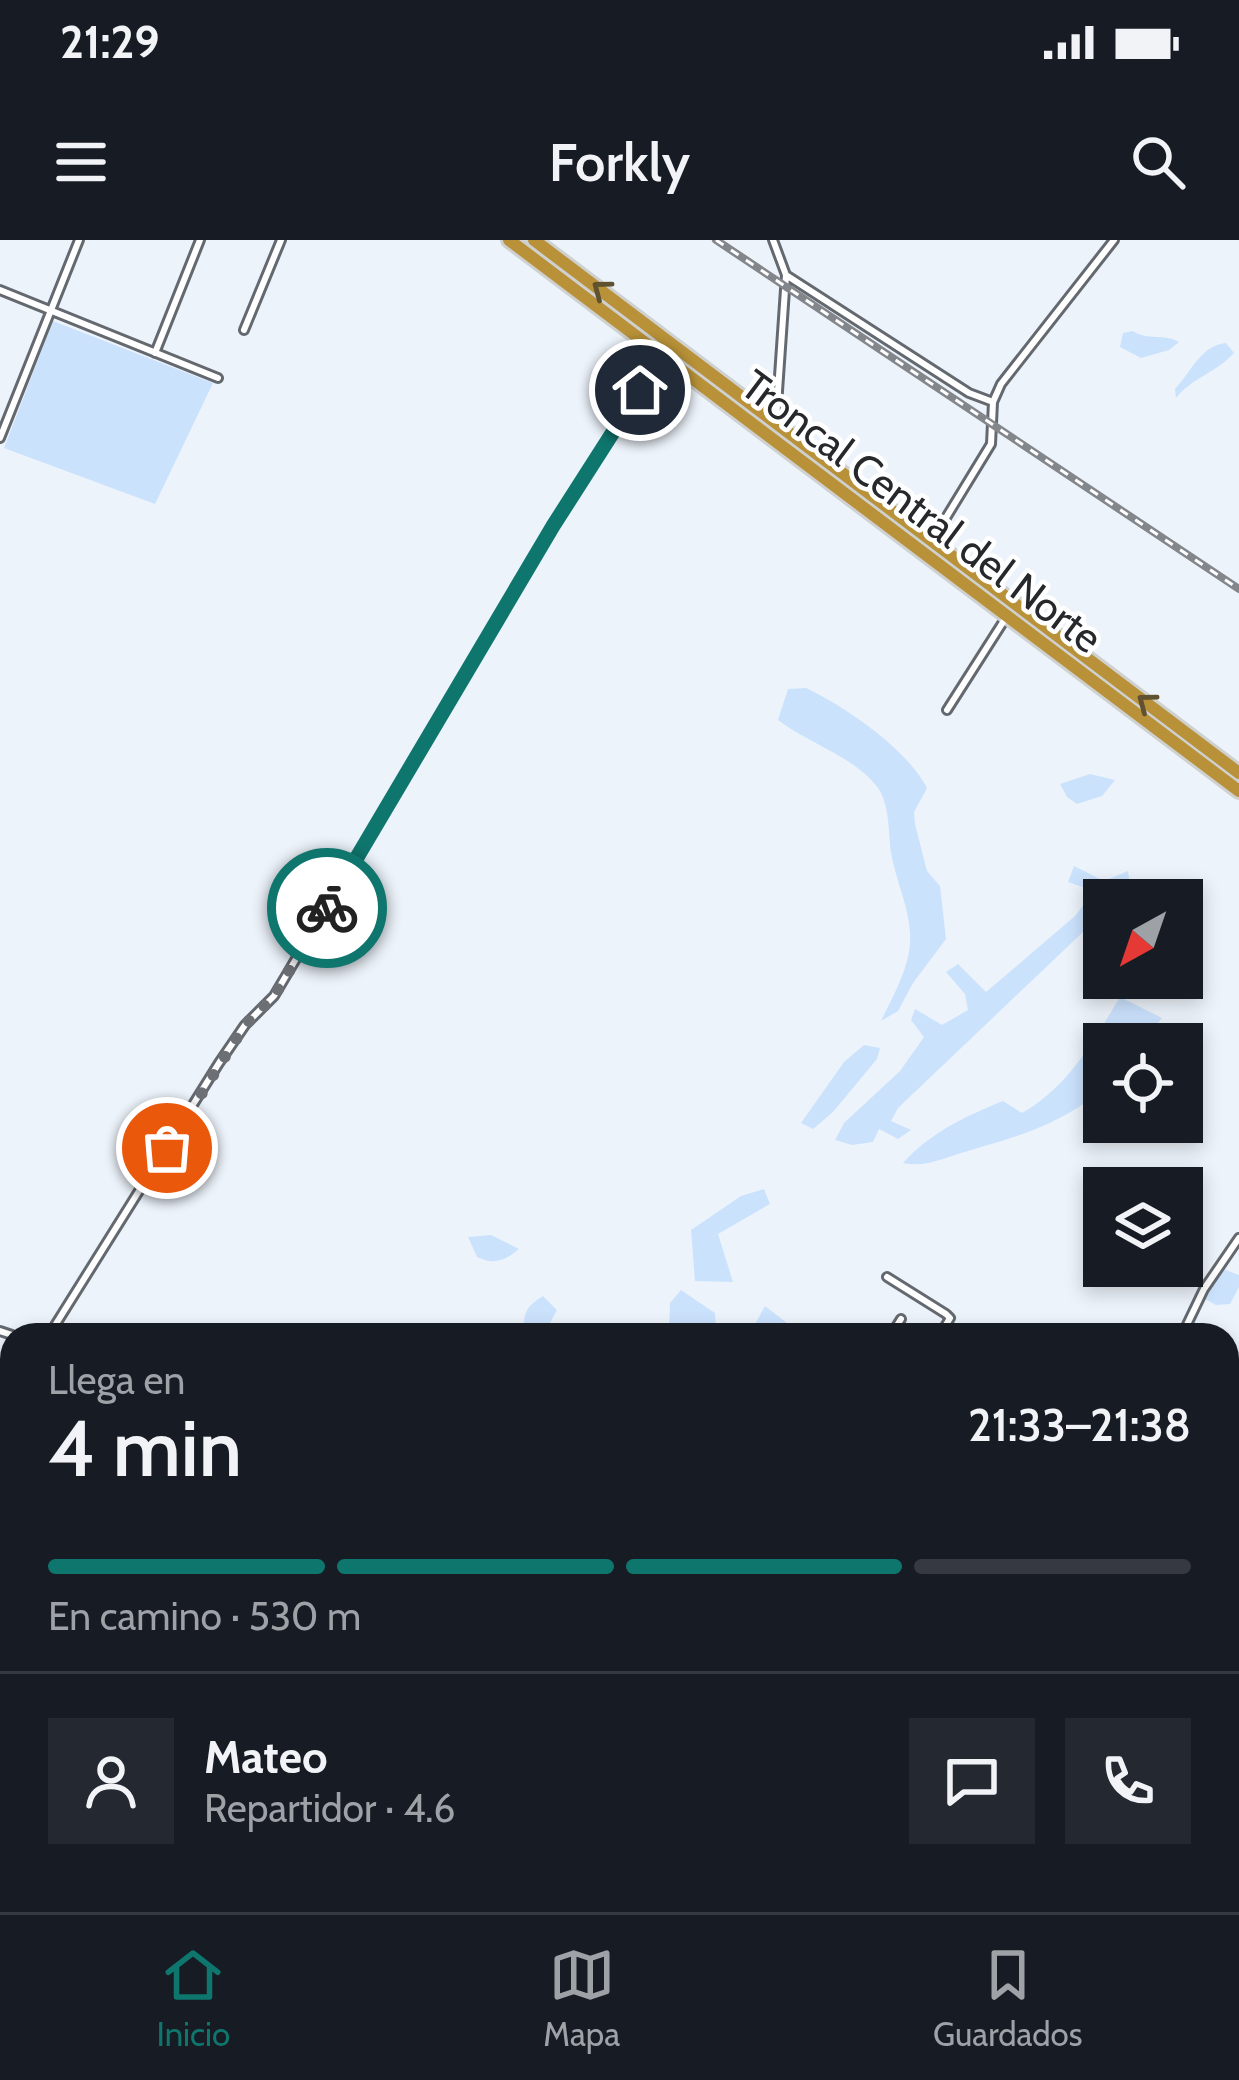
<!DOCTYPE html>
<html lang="es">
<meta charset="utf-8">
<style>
:root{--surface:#171b24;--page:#242831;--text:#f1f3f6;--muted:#9ea1a6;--line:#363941;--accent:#0f766e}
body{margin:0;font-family:Cabin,sans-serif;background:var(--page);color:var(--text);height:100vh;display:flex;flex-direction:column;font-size:45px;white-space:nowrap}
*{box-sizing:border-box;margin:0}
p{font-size:39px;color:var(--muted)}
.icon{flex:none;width:66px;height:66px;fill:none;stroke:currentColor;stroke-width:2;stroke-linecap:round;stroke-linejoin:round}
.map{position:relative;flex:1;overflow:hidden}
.drawer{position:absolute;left:0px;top:1083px;width:1239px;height:591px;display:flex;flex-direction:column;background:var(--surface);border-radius:36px 36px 0 0;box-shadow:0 6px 18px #0003}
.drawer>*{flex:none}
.needle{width:78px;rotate:220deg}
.tools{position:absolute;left:1083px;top:639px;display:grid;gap:24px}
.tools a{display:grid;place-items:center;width:120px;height:120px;border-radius:0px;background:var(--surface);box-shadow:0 6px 18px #0003;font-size:60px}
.pin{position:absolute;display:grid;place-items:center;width:102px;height:102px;color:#fff;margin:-51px;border:6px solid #fff;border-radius:50%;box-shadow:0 3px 12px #0007}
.courier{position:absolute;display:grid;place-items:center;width:120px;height:120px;margin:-60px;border:9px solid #0f766e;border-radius:50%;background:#fff;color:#222;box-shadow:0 3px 15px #0007}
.summary em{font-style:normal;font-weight:600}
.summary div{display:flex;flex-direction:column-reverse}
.summary{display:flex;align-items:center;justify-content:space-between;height:204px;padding:0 48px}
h1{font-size:78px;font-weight:600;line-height:90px}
.bar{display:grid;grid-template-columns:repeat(4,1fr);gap:18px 12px;align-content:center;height:144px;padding:0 48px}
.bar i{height:15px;border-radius:9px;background:var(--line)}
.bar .active{background:var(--accent)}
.bar p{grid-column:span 4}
.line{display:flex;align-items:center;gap:30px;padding:0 48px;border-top:3px solid var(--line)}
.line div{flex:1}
.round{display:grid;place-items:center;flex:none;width:126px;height:126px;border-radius:0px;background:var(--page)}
.status{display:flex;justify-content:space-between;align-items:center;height:84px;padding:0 60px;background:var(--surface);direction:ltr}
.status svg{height:33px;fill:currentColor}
header{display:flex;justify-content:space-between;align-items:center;height:156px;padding:0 48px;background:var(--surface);font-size:54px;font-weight:600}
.tab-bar{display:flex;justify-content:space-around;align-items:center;height:168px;border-top:3px solid var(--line);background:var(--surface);font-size:33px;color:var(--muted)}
.tab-bar a{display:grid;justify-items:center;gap:6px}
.tab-bar .active{color:var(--accent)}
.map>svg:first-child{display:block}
.green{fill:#cbe2fd}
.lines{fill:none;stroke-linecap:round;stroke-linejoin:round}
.river{stroke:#759fbb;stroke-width:14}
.street-casing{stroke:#646970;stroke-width:12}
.highway-casing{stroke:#cfd0d0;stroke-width:18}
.street{stroke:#fff;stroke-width:6}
.highway{stroke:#b89138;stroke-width:12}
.rail-casing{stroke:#83878c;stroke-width:8}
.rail{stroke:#fff;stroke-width:3;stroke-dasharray:9;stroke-linecap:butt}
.oneway{stroke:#605230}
.done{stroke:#6c6f74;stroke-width:12;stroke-dasharray:0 21.6}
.route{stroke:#0f766e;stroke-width:15}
.labels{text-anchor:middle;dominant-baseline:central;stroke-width:9;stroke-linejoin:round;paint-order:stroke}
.street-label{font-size:42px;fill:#26282b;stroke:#fff}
</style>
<div class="status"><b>21:29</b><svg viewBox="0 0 49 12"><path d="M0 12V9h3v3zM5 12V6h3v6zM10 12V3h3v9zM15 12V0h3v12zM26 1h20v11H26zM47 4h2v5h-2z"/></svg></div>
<header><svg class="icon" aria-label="menu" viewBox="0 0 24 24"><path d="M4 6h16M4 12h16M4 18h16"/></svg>Forkly<svg class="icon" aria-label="search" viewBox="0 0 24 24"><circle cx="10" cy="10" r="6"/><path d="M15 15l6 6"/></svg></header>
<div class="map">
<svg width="1239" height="1672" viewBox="0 0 1239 1672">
<rect width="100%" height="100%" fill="#edf3fb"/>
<path class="green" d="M 53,81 L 213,143 L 155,264 L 4,208 Z
M 1133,91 C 1148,101 1164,93 1179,102 L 1169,110 L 1141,118 L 1120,107 L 1123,93 Z
M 1226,103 L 1234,113 C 1216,133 1193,137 1176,158 L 1175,149 C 1192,131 1200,106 1226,103 Z
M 806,448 C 846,467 907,509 927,548 L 914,572 L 915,584 L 927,631 L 940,646 L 946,699 L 913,743 L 898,771 L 881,781 C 894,754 912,724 910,693 C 909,666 895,639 891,612 C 888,591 890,566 878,548 C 854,516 809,504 778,480 L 788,449 Z
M 1090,534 L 1115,540 L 1102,556 L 1077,564 L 1067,557 L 1060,544 Z
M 1074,626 L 1104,641 L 1128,631 L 1132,660 L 1104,660 L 1104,672 L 898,868 L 891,881 L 911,890 L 898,899 L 879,889 L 873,902 L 852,905 L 835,900 L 844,883 L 900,831 L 924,797 L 911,780 L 915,769 L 942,785 L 968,770 L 965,754 L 946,732 L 958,724 L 986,752 L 1075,676 L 1094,651 L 1068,642 Z
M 1120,757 L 1162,778 L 1142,804 L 1104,804 L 1104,848 C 1060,885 1022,895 968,911 C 946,917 926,928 903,923 C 931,892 966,876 1003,861 L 1022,873 C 1068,847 1093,802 1120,757 Z
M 864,805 L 880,808 L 877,819 L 833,872 L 813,889 L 801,883 L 844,822 Z
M 764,949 L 770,964 L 718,994 L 733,1042 L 695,1041 L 691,990 L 741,956 Z
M 491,995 L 519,1009 C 505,1021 494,1025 477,1017 L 468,997 Z
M 1215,1026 L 1239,1035 L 1239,1047 L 1230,1064 L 1216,1065 L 1198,1055 L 1205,1037 Z
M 681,1050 L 715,1073 L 716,1094 L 721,1095 L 673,1095 L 669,1090 L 670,1063 Z
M 543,1056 L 557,1070 L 544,1094 L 524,1092 C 523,1072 527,1066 543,1056 Z
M 765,1066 L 787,1083 L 779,1089 L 783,1095 L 773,1095 L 771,1090 L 759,1095 L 727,1095 L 757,1092 L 753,1088 Z"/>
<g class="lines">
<path class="river" d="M 1227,1569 L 1239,1547
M 1021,1672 L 1025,1662"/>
<g class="street-casing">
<path id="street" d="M 773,0 L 786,35 L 776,180
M 786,35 L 969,153 L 993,162
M 0,50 L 218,138
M 244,90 L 281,0
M 155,113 L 200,0
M 0,198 L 79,0
M 933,299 L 991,204 L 993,162 L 1001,144 L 1114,0
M 947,470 L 1005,379
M 887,1037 L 946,1074 L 950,1078 L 940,1095
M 0,1091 L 12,1095
M 49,1095 L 219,823 L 245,785 L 274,756 L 553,285 L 662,116
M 891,1095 L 901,1079
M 1182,1095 L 1204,1049 L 1239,998
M 803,1672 L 815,1662"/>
</g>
<g class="highway-casing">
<path id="highway" d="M 509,0 L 1239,551
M 534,0 L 1239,533"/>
</g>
<use href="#street" class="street"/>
<use href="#highway" class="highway"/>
<g class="rail-casing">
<path id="rail" d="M 716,0 L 1239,349"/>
</g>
<use href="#rail" class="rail"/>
</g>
<defs><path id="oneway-chevron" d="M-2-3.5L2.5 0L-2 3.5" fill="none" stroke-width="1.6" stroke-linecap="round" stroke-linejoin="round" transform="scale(3)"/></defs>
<g class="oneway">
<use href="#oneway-chevron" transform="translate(601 49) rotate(-143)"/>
<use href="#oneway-chevron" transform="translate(1146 462) rotate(-143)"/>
</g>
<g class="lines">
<path class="done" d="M 167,908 L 245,785 L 274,756 L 327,668"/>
<path class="route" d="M 327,668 L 553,286 L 640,150"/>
</g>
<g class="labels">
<g class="street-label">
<text transform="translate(922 271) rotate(37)">Troncal Central del Norte</text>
</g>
</g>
</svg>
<div class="tools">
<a><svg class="needle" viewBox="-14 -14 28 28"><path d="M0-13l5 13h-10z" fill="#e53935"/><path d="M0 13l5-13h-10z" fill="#9ea1a6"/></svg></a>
<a><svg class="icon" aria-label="locate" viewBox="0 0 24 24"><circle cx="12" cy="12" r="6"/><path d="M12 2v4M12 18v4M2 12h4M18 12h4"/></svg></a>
<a><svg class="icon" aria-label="layers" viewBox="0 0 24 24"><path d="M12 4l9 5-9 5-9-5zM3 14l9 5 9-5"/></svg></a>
</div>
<div class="pin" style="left:167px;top:908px;background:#ea580c"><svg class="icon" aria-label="bag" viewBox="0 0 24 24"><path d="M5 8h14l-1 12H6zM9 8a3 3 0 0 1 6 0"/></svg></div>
<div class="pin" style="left:640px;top:150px;background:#1f2937"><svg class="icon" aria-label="home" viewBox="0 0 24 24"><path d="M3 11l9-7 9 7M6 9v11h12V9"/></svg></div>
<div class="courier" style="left:327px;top:668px"><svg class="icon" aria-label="bike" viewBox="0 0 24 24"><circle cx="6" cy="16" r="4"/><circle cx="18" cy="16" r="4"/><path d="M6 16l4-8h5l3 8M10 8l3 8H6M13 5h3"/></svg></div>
<section class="drawer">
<div class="summary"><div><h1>4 min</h1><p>Llega en</p></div><em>21:33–21:38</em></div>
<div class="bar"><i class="active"></i><i class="active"></i><i class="active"></i><i></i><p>En camino · 530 m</p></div>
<div class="line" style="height:216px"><a class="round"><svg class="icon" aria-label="person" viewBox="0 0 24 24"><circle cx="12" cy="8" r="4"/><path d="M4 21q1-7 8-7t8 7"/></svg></a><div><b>Mateo</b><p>Repartidor · 4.6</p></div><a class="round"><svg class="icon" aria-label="chat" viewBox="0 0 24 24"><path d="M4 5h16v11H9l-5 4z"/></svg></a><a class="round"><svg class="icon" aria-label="phone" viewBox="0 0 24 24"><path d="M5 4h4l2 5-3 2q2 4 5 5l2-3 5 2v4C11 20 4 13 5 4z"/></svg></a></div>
</section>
</div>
<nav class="tab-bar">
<a class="active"><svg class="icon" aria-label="home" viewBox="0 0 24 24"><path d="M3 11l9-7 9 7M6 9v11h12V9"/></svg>Inicio</a>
<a><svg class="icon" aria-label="map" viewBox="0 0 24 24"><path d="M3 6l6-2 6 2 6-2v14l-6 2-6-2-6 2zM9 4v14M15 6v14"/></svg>Mapa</a>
<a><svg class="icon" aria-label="saved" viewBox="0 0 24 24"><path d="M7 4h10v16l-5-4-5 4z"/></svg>Guardados</a>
</nav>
